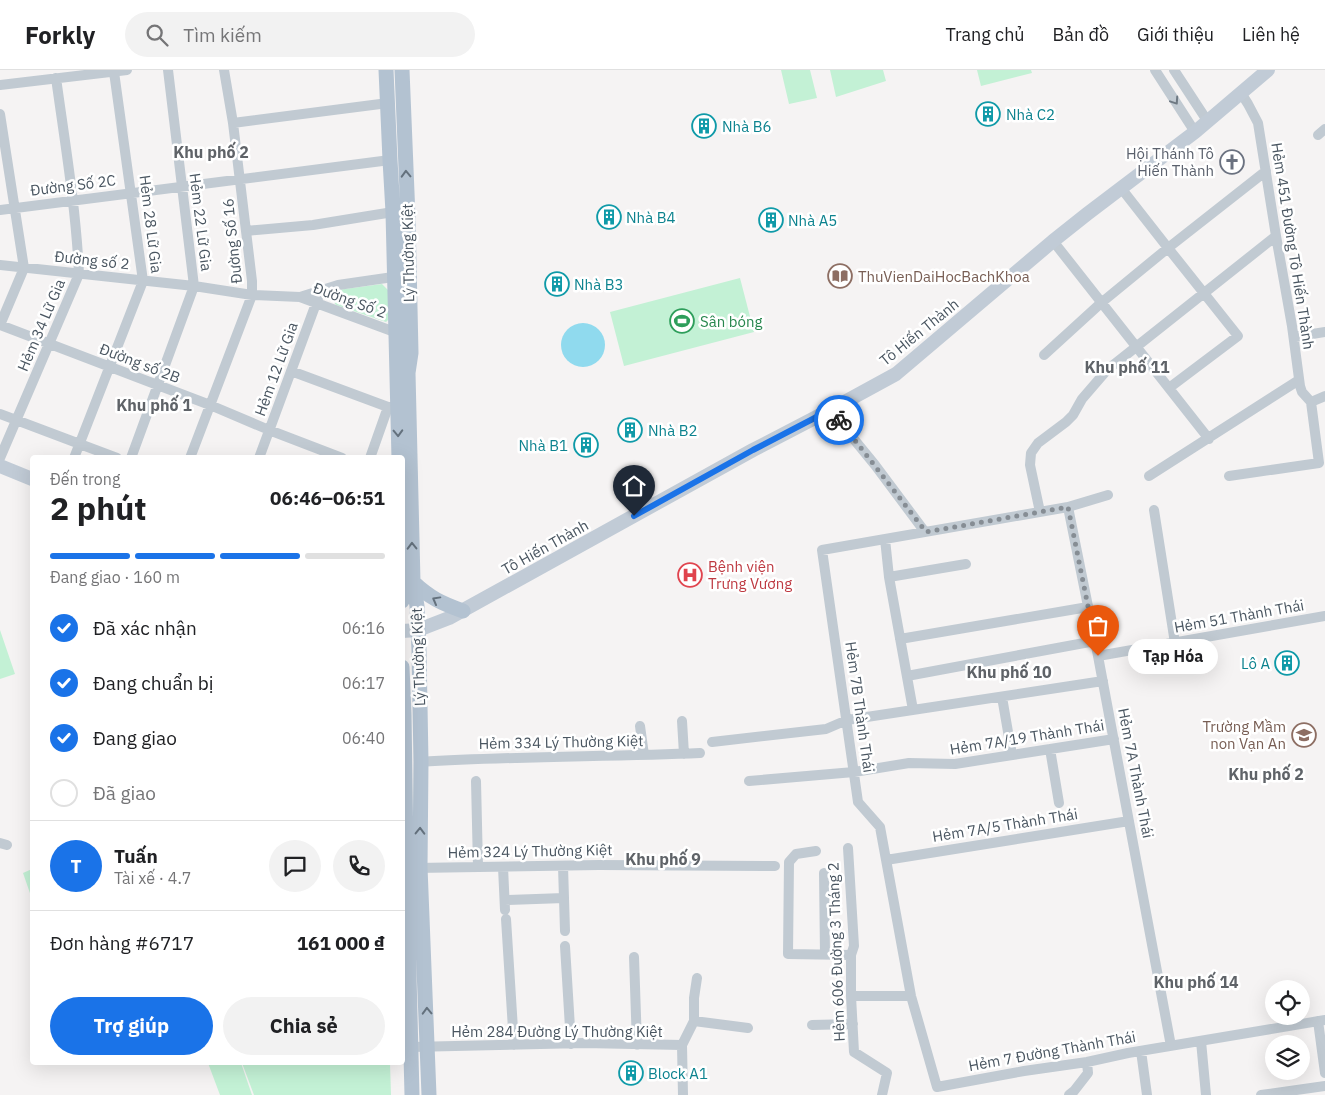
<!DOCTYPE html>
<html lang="vi">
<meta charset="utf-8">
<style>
:root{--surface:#fff;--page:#f2f2f2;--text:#202124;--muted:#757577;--line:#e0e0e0;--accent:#1a73e8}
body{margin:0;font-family:"IBM Plex Sans",sans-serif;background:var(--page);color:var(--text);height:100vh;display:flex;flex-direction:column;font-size:19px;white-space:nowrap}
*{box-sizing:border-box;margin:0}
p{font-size:16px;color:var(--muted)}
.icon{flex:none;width:28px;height:28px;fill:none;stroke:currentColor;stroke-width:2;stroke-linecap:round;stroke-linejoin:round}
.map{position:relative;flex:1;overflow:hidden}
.drawer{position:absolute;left:30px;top:385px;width:375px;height:610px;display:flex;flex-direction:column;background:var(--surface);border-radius:5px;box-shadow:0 5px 20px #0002}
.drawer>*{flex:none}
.tools{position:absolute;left:1265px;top:910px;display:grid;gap:10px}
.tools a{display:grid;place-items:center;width:45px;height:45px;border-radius:50%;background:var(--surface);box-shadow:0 5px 20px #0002;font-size:25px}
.pin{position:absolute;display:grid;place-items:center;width:42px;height:42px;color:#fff;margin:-51px -21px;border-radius:50% 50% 50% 0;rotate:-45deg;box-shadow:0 0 5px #0007}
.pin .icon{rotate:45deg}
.courier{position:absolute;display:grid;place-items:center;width:50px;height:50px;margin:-25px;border:4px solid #1a73e8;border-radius:50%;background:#fff;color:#222;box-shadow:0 1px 6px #0007}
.bubble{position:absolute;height:35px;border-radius:18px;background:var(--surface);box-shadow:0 5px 20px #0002;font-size:16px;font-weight:700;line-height:35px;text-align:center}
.overview em{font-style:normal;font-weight:700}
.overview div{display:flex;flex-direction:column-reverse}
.overview{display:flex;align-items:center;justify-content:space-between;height:85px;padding:0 20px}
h1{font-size:32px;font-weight:700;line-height:38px}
.bar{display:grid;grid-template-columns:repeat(4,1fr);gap:8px 5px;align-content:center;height:60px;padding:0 20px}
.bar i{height:6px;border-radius:4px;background:var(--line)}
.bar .on{background:var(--accent)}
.bar p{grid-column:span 4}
.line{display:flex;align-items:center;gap:12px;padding:0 20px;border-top:1px solid var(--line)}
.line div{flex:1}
.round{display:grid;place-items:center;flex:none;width:52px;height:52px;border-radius:26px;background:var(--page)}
ol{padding:0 20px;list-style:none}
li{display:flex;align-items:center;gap:15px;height:55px}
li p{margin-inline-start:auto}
li .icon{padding:5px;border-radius:50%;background:var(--accent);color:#fff;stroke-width:4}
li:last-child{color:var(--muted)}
li i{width:28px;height:28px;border:2px solid var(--line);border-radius:50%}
.button{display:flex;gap:10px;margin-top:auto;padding:10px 20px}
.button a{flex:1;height:58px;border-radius:30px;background:var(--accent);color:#fff;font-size:20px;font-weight:700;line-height:58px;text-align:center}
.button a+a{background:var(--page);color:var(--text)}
header{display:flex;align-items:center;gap:30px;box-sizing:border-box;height:70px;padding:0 25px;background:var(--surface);border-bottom:1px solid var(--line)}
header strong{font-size:24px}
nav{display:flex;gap:28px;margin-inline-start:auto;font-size:18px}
.search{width:350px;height:45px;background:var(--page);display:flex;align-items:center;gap:12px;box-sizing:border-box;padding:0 18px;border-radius:28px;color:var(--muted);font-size:19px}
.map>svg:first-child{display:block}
.green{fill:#c3f1d5}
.water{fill:#90daee}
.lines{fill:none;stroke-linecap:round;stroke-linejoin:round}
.street{stroke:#c1cad2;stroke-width:10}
.secondary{stroke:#c1cbd6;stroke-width:14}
.primary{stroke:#b3c2d1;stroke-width:15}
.oneway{stroke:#6e7983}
.oneway2{stroke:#64717d}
.done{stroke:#868d94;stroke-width:5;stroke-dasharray:0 9}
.route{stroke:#1a73e8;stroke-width:6}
.labels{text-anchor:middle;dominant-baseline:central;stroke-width:5;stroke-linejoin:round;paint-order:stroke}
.culture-label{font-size:15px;fill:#0d838f;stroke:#fff;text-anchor:start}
.worship-label{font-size:15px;fill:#5b616d;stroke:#fff;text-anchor:end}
.street-label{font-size:15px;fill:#4a5661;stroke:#fff}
.education-label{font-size:15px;fill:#785e54;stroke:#fff;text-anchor:start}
.leisure-label{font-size:15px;fill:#27864d;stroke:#fff;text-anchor:start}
.health-label{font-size:15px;fill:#be3a42;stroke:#fff;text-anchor:start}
.neighbourhood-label{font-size:16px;font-weight:bold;fill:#5f6368;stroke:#fff}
</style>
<header>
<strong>Forkly</strong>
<div class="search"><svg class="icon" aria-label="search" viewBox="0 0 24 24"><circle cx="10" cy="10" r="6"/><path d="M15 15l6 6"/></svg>Tìm kiếm</div>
<nav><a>Trang chủ</a><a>Bản đồ</a><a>Giới thiệu</a><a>Liên hệ</a></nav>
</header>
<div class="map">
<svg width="1325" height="1025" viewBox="0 0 1325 1025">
<rect width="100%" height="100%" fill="#f5f3f3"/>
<path class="green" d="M 781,0 L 810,0 L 817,28 L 789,34 Z
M 830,0 L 883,0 L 886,11 L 836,27 Z
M 977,0 L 1031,0 L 1032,3 L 981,16 Z
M 740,208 L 754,262 L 624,296 L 610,242 Z
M 382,214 L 388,220 L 389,249 L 386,252 L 336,235 C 332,230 332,225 337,220 Z
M 0,560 L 15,604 L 0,609 Z
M 32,799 L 32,829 L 23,803 Z
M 208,993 L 241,993 L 252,1025 L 220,1025 Z
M 242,993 L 390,993 L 391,1025 L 254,1025 Z"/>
<path class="water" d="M561 275a22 22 0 1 1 44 0a22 22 0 1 1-44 0Z"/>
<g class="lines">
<path class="street" d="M 1155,0 L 1195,62
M 1174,0 L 1208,52
M 0,15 L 127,0
M 0,44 L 24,198 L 0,255
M 233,53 L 388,33
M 1318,65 L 1325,59
M 1121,118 L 1168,178 L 1238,266 L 1169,318
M 0,140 L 390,90
M 246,161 L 313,155 L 393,142
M 1053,171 L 1209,369
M 0,195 L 194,216 L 252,225 L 300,227 L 400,264
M 300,227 L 338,215 L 400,206
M 0,255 L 210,335 L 269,360 L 342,388
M 1294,267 L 1325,262
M 1044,285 L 1101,233 L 1168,178 L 1266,101
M 291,301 L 388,337
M 1311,332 L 1325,326
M 830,340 L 875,395 L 925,462
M 0,344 L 117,388
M 0,388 L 79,204 C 76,138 65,73 56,8
M 74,388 L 143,211 L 114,2
M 131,388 L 194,216 L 168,0
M 190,388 L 252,225 L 252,211 L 233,53 L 224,0
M 259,388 L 321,220
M 370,388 L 388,337 L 394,337
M 1149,406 L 1299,310
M 1229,406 L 1319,393 L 1311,332 L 1302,322 L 1300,316 L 1292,256 L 1276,166 L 1258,53 L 1248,34 L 1241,23
M 1108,425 L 1068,437 L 822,480 L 858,732 L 880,757 L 911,926 L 937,1017 L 1024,1001 L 1087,992 L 1128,983 L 1325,950
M 1068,437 L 1098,586 L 1171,976
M 1154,440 L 1175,573
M 1040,442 L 1030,395 L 1031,383 L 1038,373 L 1066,352 L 1073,345 L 1082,329 L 1107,300 L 1276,166
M 885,469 L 889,507 L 913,640
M 889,507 L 966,494
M 900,569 L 1088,537
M 1098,586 L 1325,546
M 907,606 L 1095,571
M 1002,627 L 1012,685
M 682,651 L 684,684
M 640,656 L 644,685
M 712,672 L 826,659 L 847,650 L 1103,611
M 1050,679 L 1059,733
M 421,692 C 514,686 607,687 700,683
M 476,711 L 478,797
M 749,711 L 854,702 L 909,693 L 955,694 L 1114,669
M 0,773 L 7,775
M 848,778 L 854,876 L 851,885 L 851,926 L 854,982 L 887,1003 L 882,1025
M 816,781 L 796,784 L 789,792 L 788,884 L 851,885
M 886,790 L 1129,751
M 563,796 L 565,861
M 503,797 L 505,840
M 416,798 L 599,795 L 775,796
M 824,803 L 825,885
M 505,830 L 564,828
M 506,849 L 514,975
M 565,876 L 571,974
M 634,887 L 637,975
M 851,926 L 911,926
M 694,951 L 694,928 L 697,908
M 1318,951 L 1325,1003
M 812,955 L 853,954
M 1201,971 L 1206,1025
M 682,975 L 683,1025
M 411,977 L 584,973 L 682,975 L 694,951 L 748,958
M 1141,981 L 1147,1025
M 1069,1025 L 1074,1021 L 1088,1003 L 1087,992
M 1261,1025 L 1325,1016"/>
<path class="secondary" d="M 0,396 L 32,409
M 402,561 L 418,560 L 449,548 L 753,380 L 830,340 L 896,304 L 1053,171 L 1087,144 L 1195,62 L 1268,0"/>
<path class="primary" d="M 386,0 L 390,90 L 393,142 L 399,388
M 402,0 L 408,147 L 411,283 L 408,303 L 413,512 L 417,536 L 419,580 L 421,692 L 420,797 L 429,1025
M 413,512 C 430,528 441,533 463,541
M 402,531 L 403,495
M 402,597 L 404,644 L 406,784 L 412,1025"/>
</g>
<defs><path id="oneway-chevron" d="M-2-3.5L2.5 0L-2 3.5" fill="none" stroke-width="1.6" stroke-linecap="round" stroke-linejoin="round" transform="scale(1.25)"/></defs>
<use class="oneway" href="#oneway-chevron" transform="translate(1175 31) rotate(56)"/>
<g class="oneway2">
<use href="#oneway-chevron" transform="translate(406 104) rotate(-92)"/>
<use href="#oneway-chevron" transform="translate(398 363) rotate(88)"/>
<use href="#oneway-chevron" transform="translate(412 476) rotate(-91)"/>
<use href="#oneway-chevron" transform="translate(436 530) rotate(-151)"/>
<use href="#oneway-chevron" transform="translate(420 761) rotate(-89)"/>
<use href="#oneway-chevron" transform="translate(427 941) rotate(-92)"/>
</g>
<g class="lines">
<path class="done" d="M 839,350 L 875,396 L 926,462 L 1068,437 L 1098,586"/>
<path class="route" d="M 634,446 L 753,380 L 830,340 L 839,350"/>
</g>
<defs>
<g id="building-ring" transform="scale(1.25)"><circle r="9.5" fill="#fff" stroke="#0f9aa8" stroke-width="1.5"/><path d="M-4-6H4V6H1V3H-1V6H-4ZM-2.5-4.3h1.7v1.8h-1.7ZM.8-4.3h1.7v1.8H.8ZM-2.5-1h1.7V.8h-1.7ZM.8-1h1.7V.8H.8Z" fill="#0f9aa8"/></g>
<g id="church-ring" transform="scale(1.25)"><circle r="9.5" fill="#fff" stroke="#6b7280" stroke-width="1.5"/><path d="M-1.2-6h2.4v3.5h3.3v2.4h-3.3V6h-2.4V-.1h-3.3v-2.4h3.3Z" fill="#6b7280"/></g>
<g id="library-ring" transform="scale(1.25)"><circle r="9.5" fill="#fff" stroke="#8d6e63" stroke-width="1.5"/><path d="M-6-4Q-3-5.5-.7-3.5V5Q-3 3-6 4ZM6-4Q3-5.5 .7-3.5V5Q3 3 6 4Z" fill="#8d6e63"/></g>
<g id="stadium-ring" transform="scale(1.25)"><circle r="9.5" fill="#fff" stroke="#2e9e5b" stroke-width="1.5"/><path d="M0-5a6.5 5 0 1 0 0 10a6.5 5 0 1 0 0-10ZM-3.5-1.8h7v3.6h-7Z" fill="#2e9e5b"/></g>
<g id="hospital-ring" transform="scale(1.25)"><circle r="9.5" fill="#fff" stroke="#e0444e" stroke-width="1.5"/><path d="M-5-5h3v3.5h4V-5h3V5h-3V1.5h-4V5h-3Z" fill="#e0444e"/></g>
<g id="school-ring" transform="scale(1.25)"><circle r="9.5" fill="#fff" stroke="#8d6e63" stroke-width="1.5"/><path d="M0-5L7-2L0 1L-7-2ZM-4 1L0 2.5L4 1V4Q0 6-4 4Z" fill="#8d6e63"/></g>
</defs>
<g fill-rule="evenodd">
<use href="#building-ring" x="988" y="44"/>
<use href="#building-ring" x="704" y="56"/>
<use href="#church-ring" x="1232" y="92"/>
<use href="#building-ring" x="609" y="147"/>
<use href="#building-ring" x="771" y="150"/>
<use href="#library-ring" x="840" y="206"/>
<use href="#building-ring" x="557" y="214"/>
<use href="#stadium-ring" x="682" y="251"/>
<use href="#building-ring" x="630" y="360"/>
<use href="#building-ring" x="586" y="375"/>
<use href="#hospital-ring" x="690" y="505"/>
<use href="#building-ring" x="1287" y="593"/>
<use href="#school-ring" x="1304" y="665"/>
<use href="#building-ring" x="631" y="1003"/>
</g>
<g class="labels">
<g class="culture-label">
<text x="1006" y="44">Nhà C2</text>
<text x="722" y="56">Nhà B6</text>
<text x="626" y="147">Nhà B4</text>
<text x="788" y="150">Nhà A5</text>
<text x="574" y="214">Nhà B3</text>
<text x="648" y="360">Nhà B2</text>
<text x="568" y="375" text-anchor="end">Nhà B1</text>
<text x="1270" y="593" text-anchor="end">Lô A</text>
<text x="648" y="1003">Block A1</text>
</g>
<g class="worship-label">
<text x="1214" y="83">Hội Thánh Tô<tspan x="1214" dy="17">Hiến Thành</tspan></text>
</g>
<g class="street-label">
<text transform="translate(73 115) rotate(-7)">Đường Số 2C</text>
<text transform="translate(201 152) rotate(83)">Hẻm 22 Lữ Gia</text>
<text transform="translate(151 154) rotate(83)">Hẻm 28 Lữ Gia</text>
<text transform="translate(232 171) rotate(-96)">Đường Số 16</text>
<text transform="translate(1293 176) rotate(81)">Hẻm 451 Đường Tô Hiến Thành</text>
<text transform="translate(408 183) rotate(-91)">Lý Thường Kiệt</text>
<text transform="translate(92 190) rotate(6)">Đường số 2</text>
<text transform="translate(350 230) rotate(20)">Đường Số 2</text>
<text transform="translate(41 255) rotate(-67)">Hẻm 34 Lữ Gia</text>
<text transform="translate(919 262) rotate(-39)">Tô Hiến Thành</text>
<text transform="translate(140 293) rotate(21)">Đường số 2B</text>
<text transform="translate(276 299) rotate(-70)">Hẻm 12 Lữ Gia</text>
<text transform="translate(545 477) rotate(-29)">Tô Hiến Thành</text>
<text transform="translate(1239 546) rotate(-10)">Hẻm 51 Thành Thái</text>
<text transform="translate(418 587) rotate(-92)">Lý Thường Kiệt</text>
<text transform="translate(860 637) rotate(82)">Hẻm 7B Thành Thái</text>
<text transform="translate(1027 667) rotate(-9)">Hẻm 7A/19 Thành Thái</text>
<text transform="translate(561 672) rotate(-1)">Hẻm 334 Lý Thường Kiệt</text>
<text transform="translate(1136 703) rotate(79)">Hẻm 7A Thành Thái</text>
<text transform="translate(1005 755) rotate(-9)">Hẻm 7A/5 Thành Thái</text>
<text transform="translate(530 781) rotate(-1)">Hẻm 324 Lý Thường Kiệt</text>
<text transform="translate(836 882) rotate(-92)">Hẻm 606 Đường 3 Tháng 2</text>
<text x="557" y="961">Hẻm 284 Đường Lý Thường Kiệt</text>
<text transform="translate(1052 981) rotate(-10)">Hẻm 7 Đường Thành Thái</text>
</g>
<g class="education-label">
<text x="858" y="206">ThuVienDaiHocBachKhoa</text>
<text x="1286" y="656" text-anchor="end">Trường Mầm<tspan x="1286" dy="17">non Vạn An</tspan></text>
</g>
<g class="leisure-label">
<text x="700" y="251">Sân bóng</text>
</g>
<g class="health-label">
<text x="708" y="496">Bệnh viện<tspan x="708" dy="17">Trưng Vương</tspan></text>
</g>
<g class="neighbourhood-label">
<text x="211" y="82">Khu phố 2</text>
<text x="1127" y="297">Khu phố 11</text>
<text x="154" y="335">Khu phố 1</text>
<text x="1009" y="602">Khu phố 10</text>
<text x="1266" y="704">Khu phố 2</text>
<text x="663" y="789">Khu phố 9</text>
<text x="1196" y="912">Khu phố 14</text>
</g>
</g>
</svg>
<div class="tools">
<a><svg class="icon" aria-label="locate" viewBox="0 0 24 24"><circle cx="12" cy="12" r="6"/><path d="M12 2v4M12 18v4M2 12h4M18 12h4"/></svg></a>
<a><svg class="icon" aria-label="layers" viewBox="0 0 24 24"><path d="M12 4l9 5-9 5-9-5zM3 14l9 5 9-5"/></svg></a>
</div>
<div class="pin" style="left:1098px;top:586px;background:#ea580c"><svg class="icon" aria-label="bag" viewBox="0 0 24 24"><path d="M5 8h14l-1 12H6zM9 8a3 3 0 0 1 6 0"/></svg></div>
<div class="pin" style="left:634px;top:446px;background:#1f2937"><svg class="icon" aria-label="home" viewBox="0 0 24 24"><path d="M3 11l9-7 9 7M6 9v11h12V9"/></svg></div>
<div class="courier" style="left:839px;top:350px"><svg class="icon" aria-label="bike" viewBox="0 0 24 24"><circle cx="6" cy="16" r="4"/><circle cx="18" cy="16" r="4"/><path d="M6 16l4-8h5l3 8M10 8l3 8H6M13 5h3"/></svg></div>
<div class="bubble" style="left:1128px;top:569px;width:90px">Tạp Hóa</div>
<section class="drawer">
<div class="overview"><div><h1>2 phút</h1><p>Đến trong</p></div><em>06:46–06:51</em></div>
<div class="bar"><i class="on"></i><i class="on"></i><i class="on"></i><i></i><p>Đang giao · 160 m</p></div>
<ol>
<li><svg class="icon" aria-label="check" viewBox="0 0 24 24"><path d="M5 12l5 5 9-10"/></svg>Đã xác nhận<p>06:16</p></li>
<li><svg class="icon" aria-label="check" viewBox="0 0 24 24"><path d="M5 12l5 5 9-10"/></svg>Đang chuẩn bị<p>06:17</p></li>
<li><svg class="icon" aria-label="check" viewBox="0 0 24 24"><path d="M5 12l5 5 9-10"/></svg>Đang giao<p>06:40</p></li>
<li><i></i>Đã giao</li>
</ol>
<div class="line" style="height:90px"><b class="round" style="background:var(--accent);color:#fff">T</b><div><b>Tuấn</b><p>Tài xế · 4.7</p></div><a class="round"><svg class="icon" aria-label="chat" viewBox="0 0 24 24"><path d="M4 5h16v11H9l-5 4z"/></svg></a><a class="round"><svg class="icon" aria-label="phone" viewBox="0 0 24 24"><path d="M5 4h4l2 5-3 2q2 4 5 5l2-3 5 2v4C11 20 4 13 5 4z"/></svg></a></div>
<div class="line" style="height:65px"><div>Đơn hàng #6717</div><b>161 000 ₫</b></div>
<div class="button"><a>Trợ giúp</a><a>Chia sẻ</a></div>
</section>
</div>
